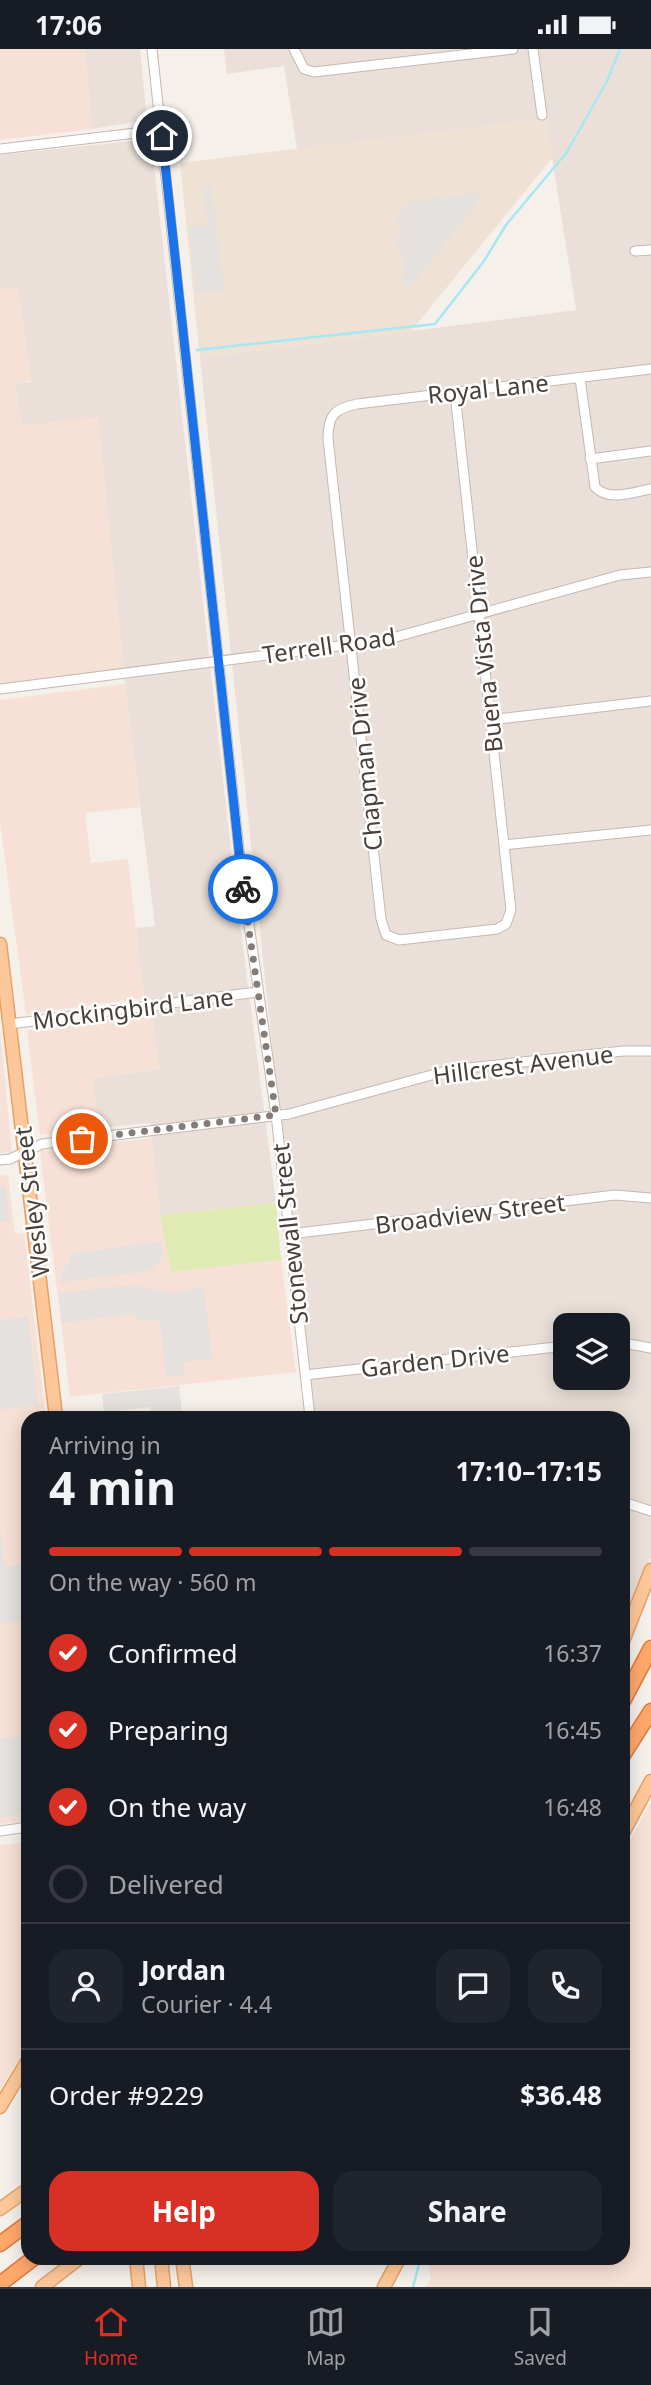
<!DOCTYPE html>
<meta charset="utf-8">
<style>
:root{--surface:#171b24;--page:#20242c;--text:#f1f3f6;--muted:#9ea1a6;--line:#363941;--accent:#d93025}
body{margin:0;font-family:"Noto Sans",sans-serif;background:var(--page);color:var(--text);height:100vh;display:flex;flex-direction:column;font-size:26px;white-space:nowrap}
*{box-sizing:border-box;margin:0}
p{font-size:23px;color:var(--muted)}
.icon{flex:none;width:38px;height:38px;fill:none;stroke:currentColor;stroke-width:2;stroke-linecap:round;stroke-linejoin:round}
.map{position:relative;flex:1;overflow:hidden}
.drawer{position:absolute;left:21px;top:1362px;width:609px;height:854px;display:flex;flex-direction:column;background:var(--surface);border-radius:21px;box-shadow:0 4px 18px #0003}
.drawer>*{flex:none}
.tools{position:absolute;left:553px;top:1264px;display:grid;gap:14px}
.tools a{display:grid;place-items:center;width:77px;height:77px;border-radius:14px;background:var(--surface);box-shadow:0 4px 18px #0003;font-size:35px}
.pin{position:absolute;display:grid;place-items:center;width:60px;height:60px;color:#fff;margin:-30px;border:4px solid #fff;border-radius:50%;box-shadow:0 2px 7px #0007}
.courier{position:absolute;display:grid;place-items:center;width:70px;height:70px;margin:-35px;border:5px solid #1a73e8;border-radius:50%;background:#fff;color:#222;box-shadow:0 2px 9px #0007}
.head em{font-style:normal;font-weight:700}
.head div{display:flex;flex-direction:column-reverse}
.head{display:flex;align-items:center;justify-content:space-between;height:119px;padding:0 28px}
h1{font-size:46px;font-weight:700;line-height:52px}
.bar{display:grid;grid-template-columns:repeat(4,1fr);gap:10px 7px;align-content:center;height:84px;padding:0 28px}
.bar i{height:9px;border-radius:5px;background:var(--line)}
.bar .on{background:var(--accent)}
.bar p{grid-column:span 4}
.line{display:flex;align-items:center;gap:18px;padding:0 28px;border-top:2px solid var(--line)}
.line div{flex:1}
.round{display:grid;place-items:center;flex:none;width:74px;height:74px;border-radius:21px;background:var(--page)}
ol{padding:0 28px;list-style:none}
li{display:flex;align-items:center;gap:21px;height:77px}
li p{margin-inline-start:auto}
li .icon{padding:7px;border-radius:50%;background:var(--accent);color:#fff;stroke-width:4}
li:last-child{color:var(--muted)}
li i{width:38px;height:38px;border:4px solid var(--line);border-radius:50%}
.action{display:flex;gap:14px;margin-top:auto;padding:14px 28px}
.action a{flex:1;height:80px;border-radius:21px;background:var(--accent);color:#fff;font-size:28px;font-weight:700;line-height:80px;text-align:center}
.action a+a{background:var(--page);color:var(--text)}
.status{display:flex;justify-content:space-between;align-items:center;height:49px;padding:0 35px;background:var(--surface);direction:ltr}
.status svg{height:19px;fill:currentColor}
.menu{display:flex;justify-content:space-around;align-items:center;height:98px;border-top:2px solid var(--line);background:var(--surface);font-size:19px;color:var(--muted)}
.menu a{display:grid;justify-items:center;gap:4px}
.menu .on{color:var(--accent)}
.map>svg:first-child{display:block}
.residential{fill:#eae0d9;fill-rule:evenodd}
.commercial{fill:#f7e1d6}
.education{fill:#efe1d4}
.green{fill:#e0eab3}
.parking{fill:#e4e1df}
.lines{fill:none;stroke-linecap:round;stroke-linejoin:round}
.stream{stroke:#a7e7f3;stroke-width:2.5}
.minor-casing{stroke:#c5b8b0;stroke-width:11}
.major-casing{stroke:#e7a067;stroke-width:15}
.highway-casing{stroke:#e27838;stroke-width:17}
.minor{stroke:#fff;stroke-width:9}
.major{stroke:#ffc89a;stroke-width:12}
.highway{stroke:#ffa86c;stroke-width:14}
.done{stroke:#867c77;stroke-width:7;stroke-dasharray:0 12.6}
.route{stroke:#1a73e8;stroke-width:9}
.labels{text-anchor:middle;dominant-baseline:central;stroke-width:5;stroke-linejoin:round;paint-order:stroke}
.street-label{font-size:24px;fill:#4a3e38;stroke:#fff}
</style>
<div class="status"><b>17:06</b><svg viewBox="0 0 49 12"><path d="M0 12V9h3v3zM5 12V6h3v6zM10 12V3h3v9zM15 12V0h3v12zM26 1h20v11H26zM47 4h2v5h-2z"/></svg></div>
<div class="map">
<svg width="651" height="2238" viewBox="0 0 651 2238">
<rect width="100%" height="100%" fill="#f6f0eb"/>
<path class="residential" d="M 85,0 L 140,0 L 147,71 L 92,80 Z
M 224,0 L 651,0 L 651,1509 L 623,1582 L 623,1368 L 311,1368 L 200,309 L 576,261 L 546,70 L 297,100 L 284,17 L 227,25 ZM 565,1276 L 618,1276 L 618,1328 L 565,1328 Z
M 151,90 L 234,828 L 276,1154 L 160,1166 L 150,1074 L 98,1079 L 93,1029 L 159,1020 L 151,949 L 144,949 L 136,879 L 155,877 L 125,635 L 98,369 L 21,377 L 15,334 L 31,333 L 18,239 L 0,241 L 0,106 Z"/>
<path class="commercial" d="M 0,0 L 85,0 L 92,80 L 0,91 Z
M 18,239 L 31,332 L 15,334 L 21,377 L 98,368 L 124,619 L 0,635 L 0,241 Z
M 125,635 L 140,758 L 85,764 L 91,814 L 128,810 L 144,949 L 26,965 L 0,773 L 0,651 Z
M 153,965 L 159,1020 L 93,1029 L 98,1079 L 40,1086 L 27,981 Z
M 0,980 L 12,1103 L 0,1104 Z
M 152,1089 L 160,1166 L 171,1223 L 281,1211 L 296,1323 L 70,1348 L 40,1102 Z
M 8,1126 L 15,1185 L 24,1184 L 46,1368 L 28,1368 L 28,1772 L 0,1775 L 0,1127 Z
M 651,1753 L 651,2238 L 426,2238 L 431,2229 L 427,2209 L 623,2208 L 623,1805 Z
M 28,1793 L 28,1995 L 0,2041 L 0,1796 Z"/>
<path class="education" d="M 546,70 L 553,108 L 411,282 L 200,309 L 180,114 Z"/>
<path class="green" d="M 276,1154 L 281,1211 L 171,1223 L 160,1166 Z"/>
<path class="parking" d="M 211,137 L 224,241 L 196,244 L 189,178 L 208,176 L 203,138 Z
M 474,143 L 481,149 L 410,238 L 402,233 L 405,211 L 399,206 L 402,201 L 397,196 L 400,175 L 395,169 L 411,150 L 417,154 L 437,147 L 444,151 L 448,145 L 454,150 Z
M 0,1137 L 6,1137 L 9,1172 L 0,1173 L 0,1180 Z
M 161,1192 L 163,1208 L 149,1222 L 61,1233 L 61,1224 L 70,1212 L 70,1205 Z
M 131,1236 L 175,1244 L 204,1238 L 212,1310 L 184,1313 L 185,1326 L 166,1328 L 160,1270 L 137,1272 L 135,1264 L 62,1274 L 58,1244 Z
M 28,1268 L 38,1356 L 0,1361 L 0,1271 Z
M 179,1337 L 182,1363 L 151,1367 L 150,1358 L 110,1363 L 110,1368 L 96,1368 L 95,1364 L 104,1363 L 102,1345 Z
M 0,1480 L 5,1518 L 28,1515 L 28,1572 L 0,1575 Z
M 28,1686 L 28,1764 L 0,1768 L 0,1690 Z"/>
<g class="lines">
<path class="stream" d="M 197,301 L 435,275 L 484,212 L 506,176 L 567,103 L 607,32 L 620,0
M 413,2238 L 419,2215"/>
<g class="minor-casing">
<path id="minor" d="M 152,0 L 241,819 L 276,1066 L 310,1368
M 294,0 L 304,20 L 314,23 L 513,0
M 533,0 L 542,66
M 0,100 L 161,81
M 635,202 L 651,201
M 580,329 L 595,438 C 609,453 634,443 651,440
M 455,344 L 511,861 L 506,875 L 497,880 L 399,891 L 386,886 L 381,870 L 328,390 C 328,366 334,360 357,355 L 651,320
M 590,410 L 651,402
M 0,640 L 385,591 L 620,526 L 651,523
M 490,671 L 651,652
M 504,796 L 651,781
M 10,975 L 257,943
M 0,1111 L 10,1110 L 42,1095 L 289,1065 L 450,1021 L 623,1002 L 651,1002
M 290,1185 L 615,1146 L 651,1149
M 618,1293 L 651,1299
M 305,1326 L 565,1297
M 623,1453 L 651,1462
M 0,1782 L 28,1778"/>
</g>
<g class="major-casing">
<path id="major" d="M 0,895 L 56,1368
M 623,1592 L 651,1521
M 623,1784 L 651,1732
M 0,2058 L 28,2011
M 0,2160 L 28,2140
M 136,2208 L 139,2238
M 161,2208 L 164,2238
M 182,2208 L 186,2238
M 42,2238 L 81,2208
M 384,2238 L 400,2208"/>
</g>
<g class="highway-casing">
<path id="highway" d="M 623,1652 L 651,1599
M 623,1706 L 651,1662
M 0,2195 L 28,2174
M 0,2235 L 35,2208"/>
</g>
<use href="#minor" class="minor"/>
<use href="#major" class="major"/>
<use href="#highway" class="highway"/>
</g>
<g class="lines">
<path class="done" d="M 82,1090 L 276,1066 L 243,840"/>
<path class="route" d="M 162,87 L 243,840"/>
</g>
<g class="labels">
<g class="street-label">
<text transform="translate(488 339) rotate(-6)">Royal Lane</text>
<text transform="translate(329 596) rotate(-8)">Terrell Road</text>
<text transform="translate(483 605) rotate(-96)">Buena Vista Drive</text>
<text transform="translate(364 715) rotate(-96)">Chapman Drive</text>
<text transform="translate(133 959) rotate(-7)">Mockingbird Lane</text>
<text transform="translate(523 1015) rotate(-7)">Hillcrest Avenue</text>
<text transform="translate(31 1153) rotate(-97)">Wesley Street</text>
<text transform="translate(470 1164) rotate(-7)">Broadview Street</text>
<text transform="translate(289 1185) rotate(-96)">Stonewall Street</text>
<text transform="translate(435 1311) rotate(-6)">Garden Drive</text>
</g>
</g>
</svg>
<div class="tools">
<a><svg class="icon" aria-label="layers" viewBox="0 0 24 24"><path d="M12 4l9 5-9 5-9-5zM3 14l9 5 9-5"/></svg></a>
</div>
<div class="pin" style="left:82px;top:1090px;background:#ea580c"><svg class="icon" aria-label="bag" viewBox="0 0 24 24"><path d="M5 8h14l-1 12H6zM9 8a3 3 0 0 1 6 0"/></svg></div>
<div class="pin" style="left:162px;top:87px;background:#1f2937"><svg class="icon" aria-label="home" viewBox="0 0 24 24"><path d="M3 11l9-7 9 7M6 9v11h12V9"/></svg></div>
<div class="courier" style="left:243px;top:840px"><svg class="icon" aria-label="bike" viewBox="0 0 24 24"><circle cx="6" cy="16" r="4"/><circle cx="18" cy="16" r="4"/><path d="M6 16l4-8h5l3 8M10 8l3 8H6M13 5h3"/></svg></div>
<section class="drawer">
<div class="head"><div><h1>4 min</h1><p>Arriving in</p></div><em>17:10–17:15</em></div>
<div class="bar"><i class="on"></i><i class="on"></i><i class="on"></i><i></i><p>On the way · 560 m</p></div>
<ol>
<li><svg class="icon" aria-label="check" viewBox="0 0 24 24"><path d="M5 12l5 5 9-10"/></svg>Confirmed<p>16:37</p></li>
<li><svg class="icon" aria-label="check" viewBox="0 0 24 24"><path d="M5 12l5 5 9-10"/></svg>Preparing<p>16:45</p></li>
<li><svg class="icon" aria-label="check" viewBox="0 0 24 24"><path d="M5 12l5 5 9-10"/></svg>On the way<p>16:48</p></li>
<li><i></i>Delivered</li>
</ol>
<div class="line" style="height:126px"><a class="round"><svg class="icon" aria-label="person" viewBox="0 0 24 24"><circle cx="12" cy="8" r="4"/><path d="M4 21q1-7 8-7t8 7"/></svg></a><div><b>Jordan</b><p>Courier · 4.4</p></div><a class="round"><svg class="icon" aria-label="chat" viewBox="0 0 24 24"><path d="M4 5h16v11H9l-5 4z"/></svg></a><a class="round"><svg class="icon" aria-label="phone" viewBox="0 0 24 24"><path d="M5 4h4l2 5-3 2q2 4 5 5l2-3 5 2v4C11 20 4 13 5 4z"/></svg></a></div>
<div class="line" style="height:91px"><div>Order #9229</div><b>$36.48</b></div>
<div class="action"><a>Help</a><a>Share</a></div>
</section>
</div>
<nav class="menu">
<a class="on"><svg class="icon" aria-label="home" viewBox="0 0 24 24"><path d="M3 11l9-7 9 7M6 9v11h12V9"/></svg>Home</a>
<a><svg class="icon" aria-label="map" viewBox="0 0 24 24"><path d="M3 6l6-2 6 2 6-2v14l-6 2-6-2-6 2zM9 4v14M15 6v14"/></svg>Map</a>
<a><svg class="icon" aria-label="saved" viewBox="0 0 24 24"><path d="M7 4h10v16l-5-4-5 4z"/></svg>Saved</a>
</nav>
